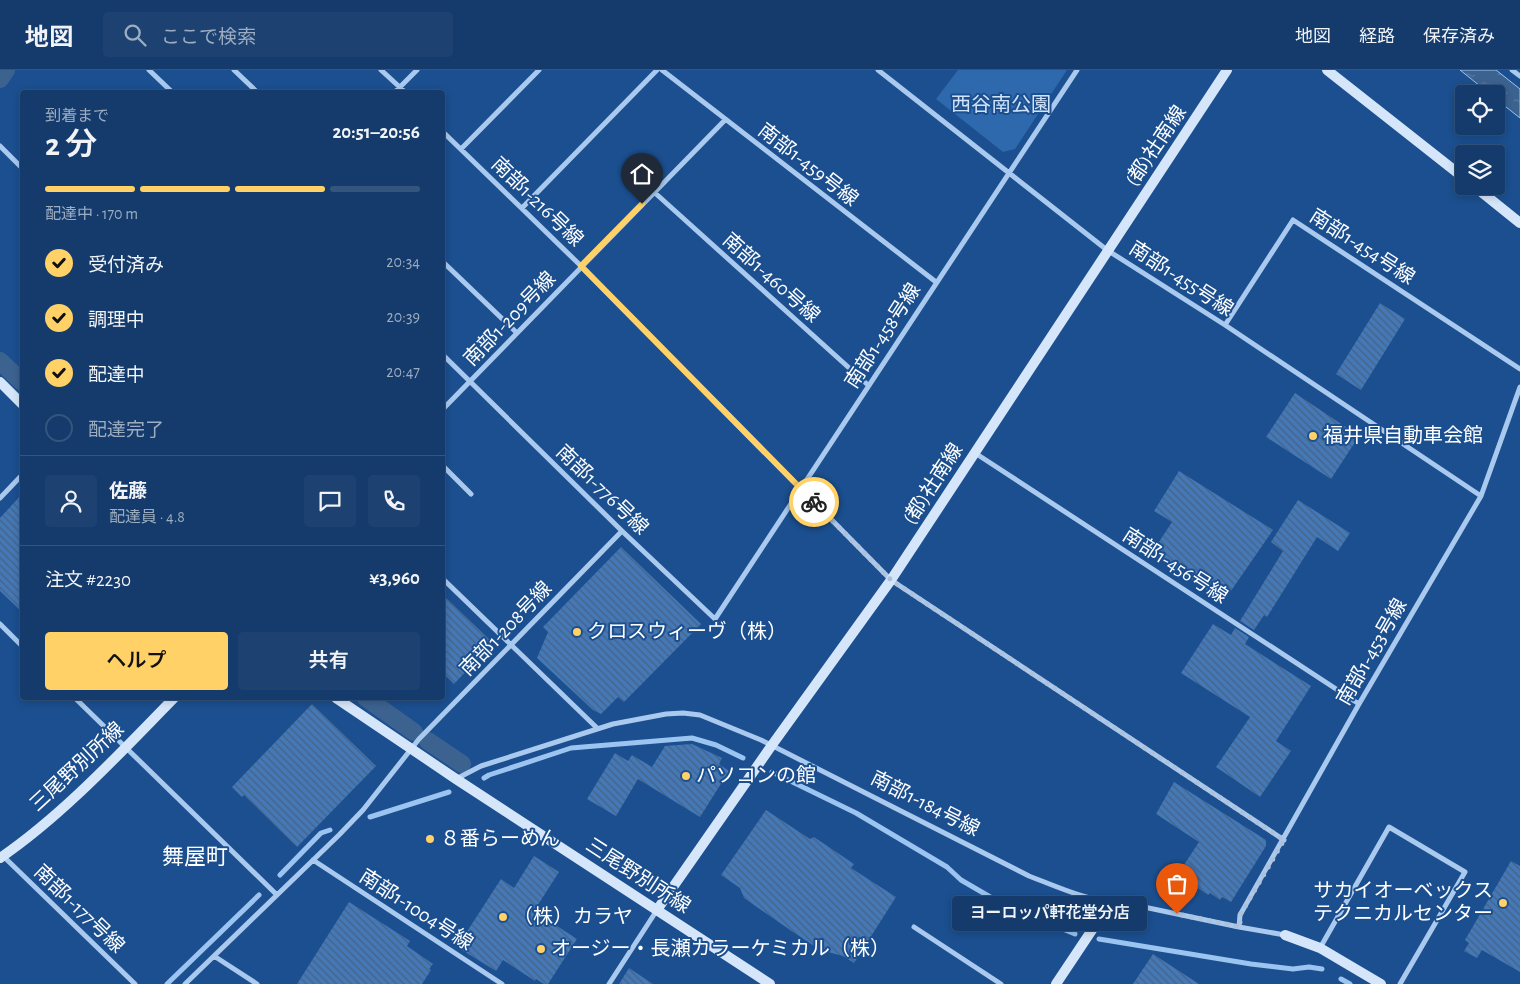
<!DOCTYPE html>
<html lang="ja">
<meta charset="utf-8">
<style>
:root{--surface:#143b6b;--page:#1d4271;--text:#f1f3f6;--muted:#9dadc1;--line:#33557e;--accent:#ffd166}
body{margin:0;font-family:"Alegreya Sans","Noto Sans JP",sans-serif;background:var(--page);color:var(--text);height:100vh;display:flex;flex-direction:column;font-size:19px;white-space:nowrap}
*{box-sizing:border-box;margin:0}
p{font-size:16px;color:var(--muted)}
.icon{flex:none;width:28px;height:28px;fill:none;stroke:currentColor;stroke-width:2;stroke-linecap:round;stroke-linejoin:round}
.map{position:relative;flex:1;overflow:hidden}
.details{position:absolute;left:20px;top:20px;width:425px;height:610px;display:flex;flex-direction:column;background:var(--surface);border-radius:5px;box-shadow:0 2px 8px #0003,0 0 0 1px var(--line)}
.details>*{flex:none}
.buttons{position:absolute;left:1455px;top:15px;display:grid;gap:10px}
.buttons a{display:grid;place-items:center;width:50px;height:50px;border-radius:5px;background:var(--surface);box-shadow:0 2px 8px #0003,0 0 0 1px var(--line);font-size:25px}
.pin{position:absolute;display:grid;place-items:center;width:42px;height:42px;color:#fff;margin:-51px -21px;border-radius:50% 50% 50% 0;rotate:-45deg;box-shadow:0 0 5px #0007}
.pin .icon{rotate:45deg}
.courier{position:absolute;display:grid;place-items:center;width:50px;height:50px;margin:-25px;border:4px solid #ffd166;border-radius:50%;background:#fff;color:#222;box-shadow:0 1px 6px #0007}
.bubble{position:absolute;height:35px;border-radius:5px;background:var(--surface);box-shadow:0 2px 8px #0003,0 0 0 1px var(--line);font-size:16px;font-weight:600;line-height:35px;text-align:center}
.headline em{font-style:normal;font-weight:600}
.headline div{display:flex;flex-direction:column-reverse}
.headline{display:flex;align-items:center;justify-content:space-between;height:85px;padding:0 25px}
h1{font-size:32px;font-weight:600;line-height:38px}
.bar{display:grid;grid-template-columns:repeat(4,1fr);gap:8px 5px;align-content:center;height:60px;padding:0 25px}
.bar i{height:6px;border-radius:4px;background:var(--line)}
.bar .active{background:var(--accent)}
.bar p{grid-column:span 4}
.line{display:flex;align-items:center;gap:12px;padding:0 25px;border-top:1px solid var(--line)}
.line div{flex:1}
.round{display:grid;place-items:center;flex:none;width:52px;height:52px;border-radius:5px;background:var(--page)}
ol{padding:0 25px;list-style:none}
li{display:flex;align-items:center;gap:15px;height:55px}
li p{margin-inline-start:auto}
li .icon{padding:5px;border-radius:50%;background:var(--accent);color:#111;stroke-width:4}
li:last-child{color:var(--muted)}
li i{width:28px;height:28px;border:2px solid var(--line);border-radius:50%}
.cta{display:flex;gap:10px;margin-top:auto;padding:10px 25px}
.cta a{flex:1;height:58px;border-radius:5px;background:var(--accent);color:#111;font-size:20px;font-weight:600;line-height:58px;text-align:center}
.cta a+a{background:var(--page);color:var(--text)}
header{display:flex;align-items:center;gap:30px;box-sizing:border-box;height:70px;padding:0 25px;background:var(--surface);border-bottom:1px solid var(--line)}
header strong{font-size:24px}
nav{display:flex;gap:28px;margin-inline-start:auto;font-size:18px}
.search{width:350px;height:45px;background:var(--page);display:flex;align-items:center;gap:12px;box-sizing:border-box;padding:0 18px;border-radius:5px;color:var(--muted);font-size:19px}
.map>svg:first-child{display:block}
.park{fill:#2e69ad}
.water{fill:url(#water-ripples);stroke:#9cc4f0}
.lines{fill:none;stroke-linecap:round;stroke-linejoin:round}
.stream{stroke:#9cc4f0;stroke-width:5}
.canal{stroke:#3c6290;stroke-width:18}
.building{fill:url(#building-back-hatch)}
.street{stroke:#a9c9ee;stroke-width:5}
.secondary{stroke:#d6e6fa;stroke-width:10}
.done{stroke:#afc1d8;stroke-width:5;stroke-dasharray:0 9}
.route{stroke:#ffd166;stroke-width:6}
.poi-dot{fill:#ffd166;stroke:#1b4f8f;stroke-width:2}
.labels{text-anchor:middle;dominant-baseline:central;stroke-width:4;stroke-linejoin:round;paint-order:stroke}
.park-label{font-size:20px;fill:#cfe3fa;stroke:#1b4f8f}
.street-label{font-size:20px;fill:#fff;stroke:#1b4f8f}
.poi-label{font-size:20px;fill:#fff;stroke:#1b4f8f;text-anchor:start}
.quarter-label{font-size:22px;fill:#fff;stroke:#1b4f8f}
</style>
<header>
<strong>地図</strong>
<div class="search"><svg class="icon" aria-label="search" viewBox="0 0 24 24"><circle cx="10" cy="10" r="6"/><path d="M15 15l6 6"/></svg>ここで検索</div>
<nav><a>地図</a><a>経路</a><a>保存済み</a></nav>
</header>
<div class="map">
<svg width="1520" height="914" viewBox="0 0 1520 914">
<defs>
<pattern id="water-ripples" width="26" height="14" patternUnits="userSpaceOnUse" patternTransform="scale(1.25)"><rect width="26" height="14" fill="#3c6290"/><path d="M2 4q2-2 4 0t4 0M15 11q2-2 4 0t4 0" fill="none" stroke="#597aa1"/></pattern>
<pattern id="building-back-hatch" width="6" height="6" patternUnits="userSpaceOnUse" patternTransform="scale(1.25)"><rect width="6" height="6" fill="#4478b7"/><path d="M-1 5l2 2M0 0l6 6M5-1l2 2" fill="none" stroke="#486282"/></pattern>
</defs>
<rect width="100%" height="100%" fill="#1b4f8f"/>
<path class="park" d="M 958,0 L 1067,0 L 1015,79 L 1003,82 L 936,29 Z"/>
<path class="water" d="M 1460,0 L 1496,0 L 1520,19 L 1520,48 L 1496,29 L 1496,24 L 1490,24 Z"/>
<g class="lines">
<path class="stream" d="M 772,702 L 856,743 L 947,797 L 961,810 L 1004,835 L 1075,864
M 484,708 L 489,705 L 571,678 L 692,668 L 716,675 L 743,688
M 370,747 L 449,722
M 280,805 L 321,763 L 330,760
M 1099,869 L 1251,894 L 1293,899 L 1309,897 L 1322,899
M 1341,909 L 1350,914
M 167,914 L 259,825"/>
<path class="canal" d="M 0,9 L 6,0
M 0,291 L 22,312
M 366,628 L 414,662
M 428,671 L 462,694"/>
</g>
<path class="building" d="M 1380,233 L 1405,249 L 1361,320 L 1336,304 Z
M 1295,323 L 1359,366 L 1331,409 L 1266,367 Z
M 1179,401 L 1273,460 L 1224,531 L 1151,484 L 1172,452 L 1154,441 Z
M 22,424 L 22,542 L 0,521 L 0,448 Z
M 1298,430 L 1350,463 L 1338,481 L 1317,467 L 1267,547 L 1264,545 L 1254,560 L 1240,551 L 1283,481 L 1271,472 Z
M 1136,463 L 1154,475 L 1147,485 L 1129,474 Z
M 621,477 L 701,554 L 624,632 L 618,627 L 601,644 L 593,640 L 537,588 L 548,562 L 543,557 Z
M 442,524 L 493,573 L 454,614 L 442,602 Z
M 1213,554 L 1231,565 L 1235,558 L 1249,567 L 1245,574 L 1311,616 L 1276,671 L 1291,681 L 1260,727 L 1216,697 L 1250,647 L 1181,603 Z
M 312,634 L 376,696 L 297,777 L 244,725 L 242,727 L 232,717 Z
M 692,674 L 722,688 L 719,694 L 729,701 L 700,747 L 638,709 L 616,746 L 587,729 L 615,683 L 628,691 L 632,685 L 652,697 L 665,676 Z
M 1174,712 L 1266,770 L 1266,776 L 1231,832 L 1222,827 L 1220,830 L 1210,823 L 1208,825 L 1198,818 L 1197,821 L 1187,814 L 1185,818 L 1174,810 L 1199,772 L 1156,744 Z
M 766,740 L 810,769 L 814,767 L 854,794 L 851,798 L 896,827 L 854,893 L 843,886 L 820,880 L 793,862 L 744,828 L 740,818 L 721,805 Z
M 534,786 L 559,802 L 534,841 L 577,869 L 548,914 L 544,914 L 536,909 L 535,911 L 503,890 L 496,901 L 457,877 L 501,809 L 514,818 Z
M 1511,791 L 1520,796 L 1520,902 L 1482,880 L 1477,888 L 1464,881 L 1469,873 L 1465,870 Z
M 349,832 L 410,871 L 407,876 L 433,894 L 429,899 L 431,900 L 422,914 L 297,914 Z
M 1153,884 L 1199,914 L 1133,914 Z
M 629,898 L 653,914 L 619,914 Z"/>
<g class="lines">
<path class="street" d="M 149,0 L 172,22
M 234,0 L 257,22
M 381,0 L 405,22
M 662,0 L 936,212
M 878,0 L 1107,180 L 1225,255 L 1481,426
M 1512,0 L 1520,6
M 395,22 L 417,0
M 442,61 L 581,196 L 891,510 L 1284,770
M 0,76 L 22,98
M 461,79 L 539,0
M 654,122 L 868,315
M 522,138 L 657,0
M 442,191 L 517,263
M 1225,255 L 1293,150 L 1520,299
M 442,284 L 622,461 L 715,549 L 1077,0
M 442,340 L 725,50
M 975,383 L 1359,634
M 442,395 L 471,424
M 0,428 L 22,405
M 442,508 L 597,658
M 0,554 L 22,576
M 75,628 L 277,825
M 456,709 L 481,696 L 613,654 L 666,644 L 683,643 L 700,645 L 761,670 L 1029,806 C 1053,815 1094,834 1120,832 L 1239,857 L 1285,865
M 2,785 L 135,914
M 313,790 L 502,914
M 914,857 L 1001,914
M 1239,857 L 1240,845 L 1359,634 L 1481,426 L 1520,317
M 1320,878 L 1389,757 L 1465,802 L 1400,914
M 214,886 L 257,914
M 185,914 L 339,765 L 363,740 L 419,669 L 622,461
M 609,914 L 657,840"/>
<path class="secondary" d="M 1327,0 L 1464,108
M 1474,116 L 1520,153
M 0,312 L 22,334
M 336,628 L 456,709 L 770,914
M 0,788 C 63,745 121,682 174,628
M 657,840 L 772,675 L 891,510 L 1227,0
M 1285,865 L 1320,878 L 1381,914
M 1056,914 L 1110,833"/>
</g>
<g class="lines">
<path class="done" d="M 814,432 L 891,510 L 1284,770 L 1240,845 L 1240,857 L 1177,844"/>
<path class="route" d="M 642,134 L 581,196 L 814,432"/>
</g>
<g class="poi-dot">
<circle cx="1313" cy="366" r="5"/>
<circle cx="577" cy="562" r="5"/>
<circle cx="686" cy="706" r="5"/>
<circle cx="430" cy="769" r="5"/>
<circle cx="1503" cy="833" r="5"/>
<circle cx="503" cy="847" r="5"/>
<circle cx="541" cy="879" r="5"/>
</g>
<g class="labels">
<g class="park-label">
<text x="1001" y="35">西谷南公園</text>
</g>
<g class="street-label">
<text transform="translate(1156 76) rotate(-56)">(都)社南線</text>
<text transform="translate(808 95) rotate(38)">南部1-459号線</text>
<text transform="translate(537 132) rotate(44)">南部1-216号線</text>
<text transform="translate(1362 177) rotate(33)">南部1-454号線</text>
<text transform="translate(771 208) rotate(42)">南部1-460号線</text>
<text transform="translate(1181 209) rotate(33)">南部1-455号線</text>
<text transform="translate(510 249) rotate(-46)">南部1-209号線</text>
<text transform="translate(883 266) rotate(-57)">南部1-458号線</text>
<text transform="translate(933 414) rotate(-57)">(都)社南線</text>
<text transform="translate(602 420) rotate(44)">南部1-776号線</text>
<text transform="translate(1175 496) rotate(33)">南部1-456号線</text>
<text transform="translate(506 559) rotate(-46)">南部1-208号線</text>
<text transform="translate(1372 582) rotate(-60)">南部1-453号線</text>
<text transform="translate(77 697) rotate(-43)">三尾野別所線</text>
<text transform="translate(925 734) rotate(27)">南部1-184号線</text>
<text transform="translate(638 806) rotate(33)">三尾野別所線</text>
<text transform="translate(79 839) rotate(44)">南部1-177号線</text>
<text transform="translate(416 840) rotate(33)">南部1-1004号線</text>
</g>
<g class="poi-label">
<text x="1323" y="366">福井県自動車会館</text>
<text x="587" y="562">クロスウィーヴ（株）</text>
<text x="696" y="706">パソコンの館</text>
<text x="440" y="769">８番らーめん</text>
<text x="1493" y="821" text-anchor="end">サカイオーベックス<tspan x="1493" dy="23">テクニカルセンター</tspan></text>
<text x="513" y="847">（株）カラヤ</text>
<text x="551" y="879">オージー・長瀬カラーケミカル（株）</text>
</g>
<g class="quarter-label">
<text x="195" y="787">舞屋町</text>
</g>
</g>
</svg>
<div class="buttons">
<a><svg class="icon" aria-label="locate" viewBox="0 0 24 24"><circle cx="12" cy="12" r="6"/><path d="M12 2v4M12 18v4M2 12h4M18 12h4"/></svg></a>
<a><svg class="icon" aria-label="layers" viewBox="0 0 24 24"><path d="M12 4l9 5-9 5-9-5zM3 14l9 5 9-5"/></svg></a>
</div>
<div class="pin" style="left:1177px;top:844px;background:#ea580c"><svg class="icon" aria-label="bag" viewBox="0 0 24 24"><path d="M5 8h14l-1 12H6zM9 8a3 3 0 0 1 6 0"/></svg></div>
<div class="pin" style="left:642px;top:134px;background:#1f2937"><svg class="icon" aria-label="home" viewBox="0 0 24 24"><path d="M3 11l9-7 9 7M6 9v11h12V9"/></svg></div>
<div class="courier" style="left:814px;top:432px"><svg class="icon" aria-label="bike" viewBox="0 0 24 24"><circle cx="6" cy="16" r="4"/><circle cx="18" cy="16" r="4"/><path d="M6 16l4-8h5l3 8M10 8l3 8H6M13 5h3"/></svg></div>
<div class="bubble" style="left:952px;top:826px;width:195px">ヨーロッパ軒花堂分店</div>
<section class="details">
<div class="headline"><div><h1>2 分</h1><p>到着まで</p></div><em>20:51–20:56</em></div>
<div class="bar"><i class="active"></i><i class="active"></i><i class="active"></i><i></i><p>配達中 · 170 m</p></div>
<ol>
<li><svg class="icon" aria-label="check" viewBox="0 0 24 24"><path d="M5 12l5 5 9-10"/></svg>受付済み<p>20:34</p></li>
<li><svg class="icon" aria-label="check" viewBox="0 0 24 24"><path d="M5 12l5 5 9-10"/></svg>調理中<p>20:39</p></li>
<li><svg class="icon" aria-label="check" viewBox="0 0 24 24"><path d="M5 12l5 5 9-10"/></svg>配達中<p>20:47</p></li>
<li><i></i>配達完了</li>
</ol>
<div class="line" style="height:90px"><a class="round"><svg class="icon" aria-label="person" viewBox="0 0 24 24"><circle cx="12" cy="8" r="4"/><path d="M4 21q1-7 8-7t8 7"/></svg></a><div><b>佐藤</b><p>配達員 · 4.8</p></div><a class="round"><svg class="icon" aria-label="chat" viewBox="0 0 24 24"><path d="M4 5h16v11H9l-5 4z"/></svg></a><a class="round"><svg class="icon" aria-label="phone" viewBox="0 0 24 24"><path d="M5 4h4l2 5-3 2q2 4 5 5l2-3 5 2v4C11 20 4 13 5 4z"/></svg></a></div>
<div class="line" style="height:65px"><div>注文 #2230</div><b>¥3,960</b></div>
<div class="cta"><a>ヘルプ</a><a>共有</a></div>
</section>
</div>
